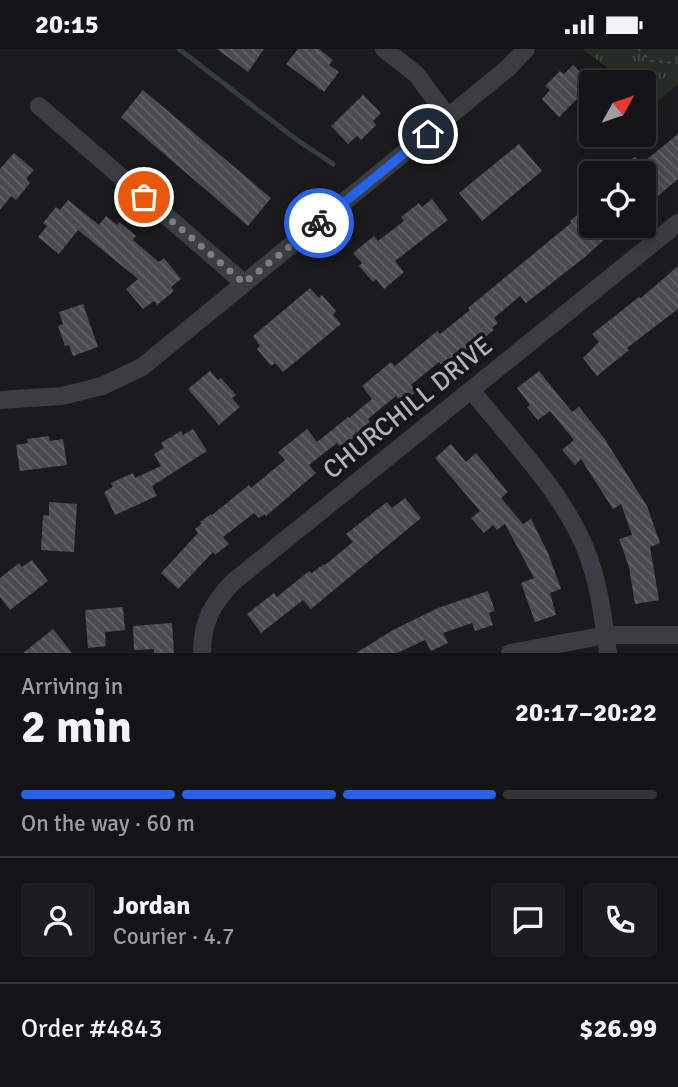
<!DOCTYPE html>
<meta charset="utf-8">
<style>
:root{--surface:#141416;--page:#1d1d1f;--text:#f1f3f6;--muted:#9d9ea1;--line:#333335;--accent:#2563eb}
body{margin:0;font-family:Signika,sans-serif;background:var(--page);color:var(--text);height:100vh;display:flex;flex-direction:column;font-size:26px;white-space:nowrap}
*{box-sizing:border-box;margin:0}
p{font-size:23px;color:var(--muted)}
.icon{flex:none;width:38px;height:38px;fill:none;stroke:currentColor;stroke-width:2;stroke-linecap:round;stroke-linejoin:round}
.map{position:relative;height:604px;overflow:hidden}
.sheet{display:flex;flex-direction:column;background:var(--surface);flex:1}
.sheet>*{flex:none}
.needle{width:46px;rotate:50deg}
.buttons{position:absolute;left:579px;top:21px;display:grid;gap:14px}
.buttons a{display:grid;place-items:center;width:77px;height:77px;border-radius:7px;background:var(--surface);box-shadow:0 4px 18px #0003,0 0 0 2px var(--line);font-size:35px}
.pin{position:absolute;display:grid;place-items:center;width:60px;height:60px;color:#fff;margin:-30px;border:4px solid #fff;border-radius:50%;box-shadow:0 2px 7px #0007}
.courier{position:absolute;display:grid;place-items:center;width:70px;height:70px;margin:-35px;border:5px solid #2563eb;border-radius:50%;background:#fff;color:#222;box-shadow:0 2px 9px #0007}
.summary em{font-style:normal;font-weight:700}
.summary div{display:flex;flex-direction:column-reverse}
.summary{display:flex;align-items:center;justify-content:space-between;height:119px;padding:0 21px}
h1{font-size:46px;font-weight:700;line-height:52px}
.bar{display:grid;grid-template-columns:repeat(4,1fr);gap:10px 7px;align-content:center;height:84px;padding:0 21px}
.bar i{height:9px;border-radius:5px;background:var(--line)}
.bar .active{background:var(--accent)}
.bar p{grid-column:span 4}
.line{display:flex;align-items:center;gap:18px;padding:0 21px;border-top:2px solid var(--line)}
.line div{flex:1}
.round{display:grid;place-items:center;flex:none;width:74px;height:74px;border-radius:7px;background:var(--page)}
.status{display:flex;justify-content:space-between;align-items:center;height:49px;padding:0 35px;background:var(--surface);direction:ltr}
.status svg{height:19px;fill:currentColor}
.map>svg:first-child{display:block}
.grass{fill:url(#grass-tufts)}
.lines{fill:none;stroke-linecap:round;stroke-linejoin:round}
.stream{stroke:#343d42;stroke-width:5}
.building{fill:url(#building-back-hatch)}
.path{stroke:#424549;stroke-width:2.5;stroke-dasharray:3.5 5;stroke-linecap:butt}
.street{stroke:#3c3d42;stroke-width:18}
.done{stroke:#7b7e84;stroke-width:7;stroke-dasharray:0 12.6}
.route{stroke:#2563eb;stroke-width:9}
.labels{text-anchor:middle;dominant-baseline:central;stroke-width:7;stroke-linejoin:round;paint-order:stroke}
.street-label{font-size:26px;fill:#afb3bb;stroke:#161618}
</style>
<div class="status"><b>20:15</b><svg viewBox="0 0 49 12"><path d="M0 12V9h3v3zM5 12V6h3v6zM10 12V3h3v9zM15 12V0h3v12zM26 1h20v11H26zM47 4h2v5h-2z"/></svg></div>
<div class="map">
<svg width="678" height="604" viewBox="0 0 678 604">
<defs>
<pattern id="grass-tufts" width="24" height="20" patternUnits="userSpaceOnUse" patternTransform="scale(1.75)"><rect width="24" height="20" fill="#252d26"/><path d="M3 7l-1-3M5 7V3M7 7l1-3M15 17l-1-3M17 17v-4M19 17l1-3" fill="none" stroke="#424944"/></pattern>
<pattern id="building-back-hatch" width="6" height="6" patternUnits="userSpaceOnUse" patternTransform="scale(1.75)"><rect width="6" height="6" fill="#4a4b4f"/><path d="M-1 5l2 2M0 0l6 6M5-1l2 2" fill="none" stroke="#626366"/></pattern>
</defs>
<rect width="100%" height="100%" fill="#1b1b1d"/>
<path class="grass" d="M 583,0 L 678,0 L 678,35 L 654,55 L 644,47 L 644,33 L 626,33 Z"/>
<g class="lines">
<path class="stream" d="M 179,0 L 297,91 L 333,115"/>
</g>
<path class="building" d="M 217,0 L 264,0 L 248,23 Z
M 298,0 L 319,0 L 333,11 L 329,16 L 339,23 L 324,43 L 286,15 Z
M 573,16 L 592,35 L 559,68 L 542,50 L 550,41 L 545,37 L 560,22 L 564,25 Z
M 143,41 L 271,149 L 248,177 L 121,68 Z
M 363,46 L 381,64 L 373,72 L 376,76 L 361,91 L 357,87 L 348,95 L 331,77 Z
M 678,85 L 678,130 L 644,159 L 644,124 L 615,124 L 635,108 L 641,115 Z
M 519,95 L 542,122 L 482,172 L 459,144 Z
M 14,104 L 34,121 L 26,130 L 30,134 L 16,151 L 11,147 L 0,161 L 0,120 Z
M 432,150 L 448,171 L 395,212 L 404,223 L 384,240 L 376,230 L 373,233 L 359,217 L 362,214 L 353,204 L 374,187 L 378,192 L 404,172 L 401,168 L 419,154 L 422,158 Z
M 68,151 L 99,176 L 106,167 L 117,176 L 119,173 L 136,187 L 133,191 L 159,213 L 164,209 L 181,230 L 171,238 L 174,242 L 157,256 L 154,252 L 143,260 L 126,240 L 138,230 L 78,181 L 59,205 L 38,188 L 47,177 L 43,174 L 56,158 L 60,161 Z
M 592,154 L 592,177 L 596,177 L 606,189 L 585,208 L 526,254 L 520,247 L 494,269 L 498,274 L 492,279 L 494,281 L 470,300 L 445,320 L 439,313 L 411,336 L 416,343 L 402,355 L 396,347 L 368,370 L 370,373 L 359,382 L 360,384 L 341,399 L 337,394 L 309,416 L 316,424 L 266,467 L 265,465 L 259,469 L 254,464 L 223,488 L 229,495 L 215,506 L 213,503 L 178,540 L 161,524 L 198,484 L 195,480 L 202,474 L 200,473 L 211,465 L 212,466 L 249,436 L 251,439 L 285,411 L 278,403 L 307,380 L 317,393 L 348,368 L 349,369 L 372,350 L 362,337 L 391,313 L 395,317 L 437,282 L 440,285 L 470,261 L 468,259 L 571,174 L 570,172 Z
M 678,217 L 678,260 L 627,299 L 629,301 L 597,327 L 583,309 L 599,293 L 592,285 L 639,248 L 641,249 Z
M 310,239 L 319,249 L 322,246 L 336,262 L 333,266 L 341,275 L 283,323 L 275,314 L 271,317 L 257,300 L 260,297 L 253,287 Z
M 83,255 L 98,298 L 73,307 L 69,296 L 65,297 L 58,277 L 63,275 L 59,263 Z
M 210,322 L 218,331 L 221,329 L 236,346 L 232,349 L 240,358 L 219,376 L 188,340 Z
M 539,322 L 572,363 L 579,358 L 604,389 L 647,457 L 660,494 L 650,498 L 659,551 L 635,555 L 629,518 L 619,490 L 632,486 L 621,455 L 613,460 L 581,410 L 575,416 L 562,401 L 574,391 L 550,362 L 538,371 L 527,358 L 530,356 L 517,339 Z
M 193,380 L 207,402 L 152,437 L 157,447 L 115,466 L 104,443 L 113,438 L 111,434 L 133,424 L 135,429 L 161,417 L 154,405 L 164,399 L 161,394 L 181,382 L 183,386 Z
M 49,387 L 50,392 L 63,390 L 67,416 L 20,422 L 16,396 L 28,394 L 27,390 Z
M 451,395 L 466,413 L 476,404 L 508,443 L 501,449 L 523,475 L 531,470 L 548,504 L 561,540 L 550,544 L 556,566 L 535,573 L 521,534 L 534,529 L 505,475 L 497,481 L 493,476 L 484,484 L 471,469 L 480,462 L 435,409 Z
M 405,449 L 421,469 L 311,560 L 303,551 L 261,584 L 247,565 L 274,544 L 277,548 L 309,522 L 312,524 L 324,515 L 325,516 L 353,493 L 346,485 L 387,453 L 392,459 Z
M 49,453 L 77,455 L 74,503 L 41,501 L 43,466 L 49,467 Z
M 32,511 L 48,532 L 10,561 L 0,548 L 0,529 L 19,514 L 22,518 Z
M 488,542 L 495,562 L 489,564 L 493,576 L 475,582 L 472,574 L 443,584 L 448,594 L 431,602 L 425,591 L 397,604 L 356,604 L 393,581 L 438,559 Z
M 123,558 L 125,581 L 105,583 L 106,597 L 88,599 L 85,561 Z
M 172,574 L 174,604 L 154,604 L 154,600 L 134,601 L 133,577 Z
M 53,580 L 72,604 L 23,604 Z"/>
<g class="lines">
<path class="path" d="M 638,0 L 651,12 L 678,14"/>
<path class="street" d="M 384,0 L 416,25 L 448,68
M 39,57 L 244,234
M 472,342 C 510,390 562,442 585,499 C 599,532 603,569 608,604
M 0,351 L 62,347 L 102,337 L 142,318 L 508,19 L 526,0
M 202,604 C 202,573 212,555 233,533 L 678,174
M 510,604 L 606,586 L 678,586"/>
</g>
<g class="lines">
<path class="done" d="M 144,148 L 244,234 L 319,174"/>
<path class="route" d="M 319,174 L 428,85"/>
</g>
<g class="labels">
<g class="street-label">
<text transform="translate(408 359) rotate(-39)">CHURCHILL DRIVE</text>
</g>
</g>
</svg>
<div class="buttons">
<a><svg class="needle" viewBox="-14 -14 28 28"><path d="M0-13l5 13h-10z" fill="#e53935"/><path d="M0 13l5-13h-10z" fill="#9d9ea1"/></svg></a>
<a><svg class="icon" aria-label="locate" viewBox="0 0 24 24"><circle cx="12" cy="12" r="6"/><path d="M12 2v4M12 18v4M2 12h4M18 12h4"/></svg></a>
</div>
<div class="pin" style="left:144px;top:148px;background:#ea580c"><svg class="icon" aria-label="bag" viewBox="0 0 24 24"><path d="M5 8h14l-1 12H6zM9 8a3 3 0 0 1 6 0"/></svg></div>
<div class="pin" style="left:428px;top:85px;background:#1f2937"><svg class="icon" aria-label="home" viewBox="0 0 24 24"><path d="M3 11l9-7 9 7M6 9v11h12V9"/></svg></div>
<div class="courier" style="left:319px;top:174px"><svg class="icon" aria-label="bike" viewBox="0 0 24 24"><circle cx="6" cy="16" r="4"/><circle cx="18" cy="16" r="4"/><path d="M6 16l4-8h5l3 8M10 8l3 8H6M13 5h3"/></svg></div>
</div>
<section class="sheet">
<div class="summary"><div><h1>2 min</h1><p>Arriving in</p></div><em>20:17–20:22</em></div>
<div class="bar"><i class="active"></i><i class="active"></i><i class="active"></i><i></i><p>On the way · 60 m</p></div>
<div class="line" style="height:126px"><a class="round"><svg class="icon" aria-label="person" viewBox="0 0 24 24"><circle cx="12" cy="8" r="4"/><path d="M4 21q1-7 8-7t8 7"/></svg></a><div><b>Jordan</b><p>Courier · 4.7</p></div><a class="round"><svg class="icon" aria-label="chat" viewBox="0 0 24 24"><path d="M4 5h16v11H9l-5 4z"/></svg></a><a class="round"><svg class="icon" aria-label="phone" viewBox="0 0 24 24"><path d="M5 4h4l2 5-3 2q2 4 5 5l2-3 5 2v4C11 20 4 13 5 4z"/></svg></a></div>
<div class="line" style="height:91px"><div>Order #4843</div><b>$26.99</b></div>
</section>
